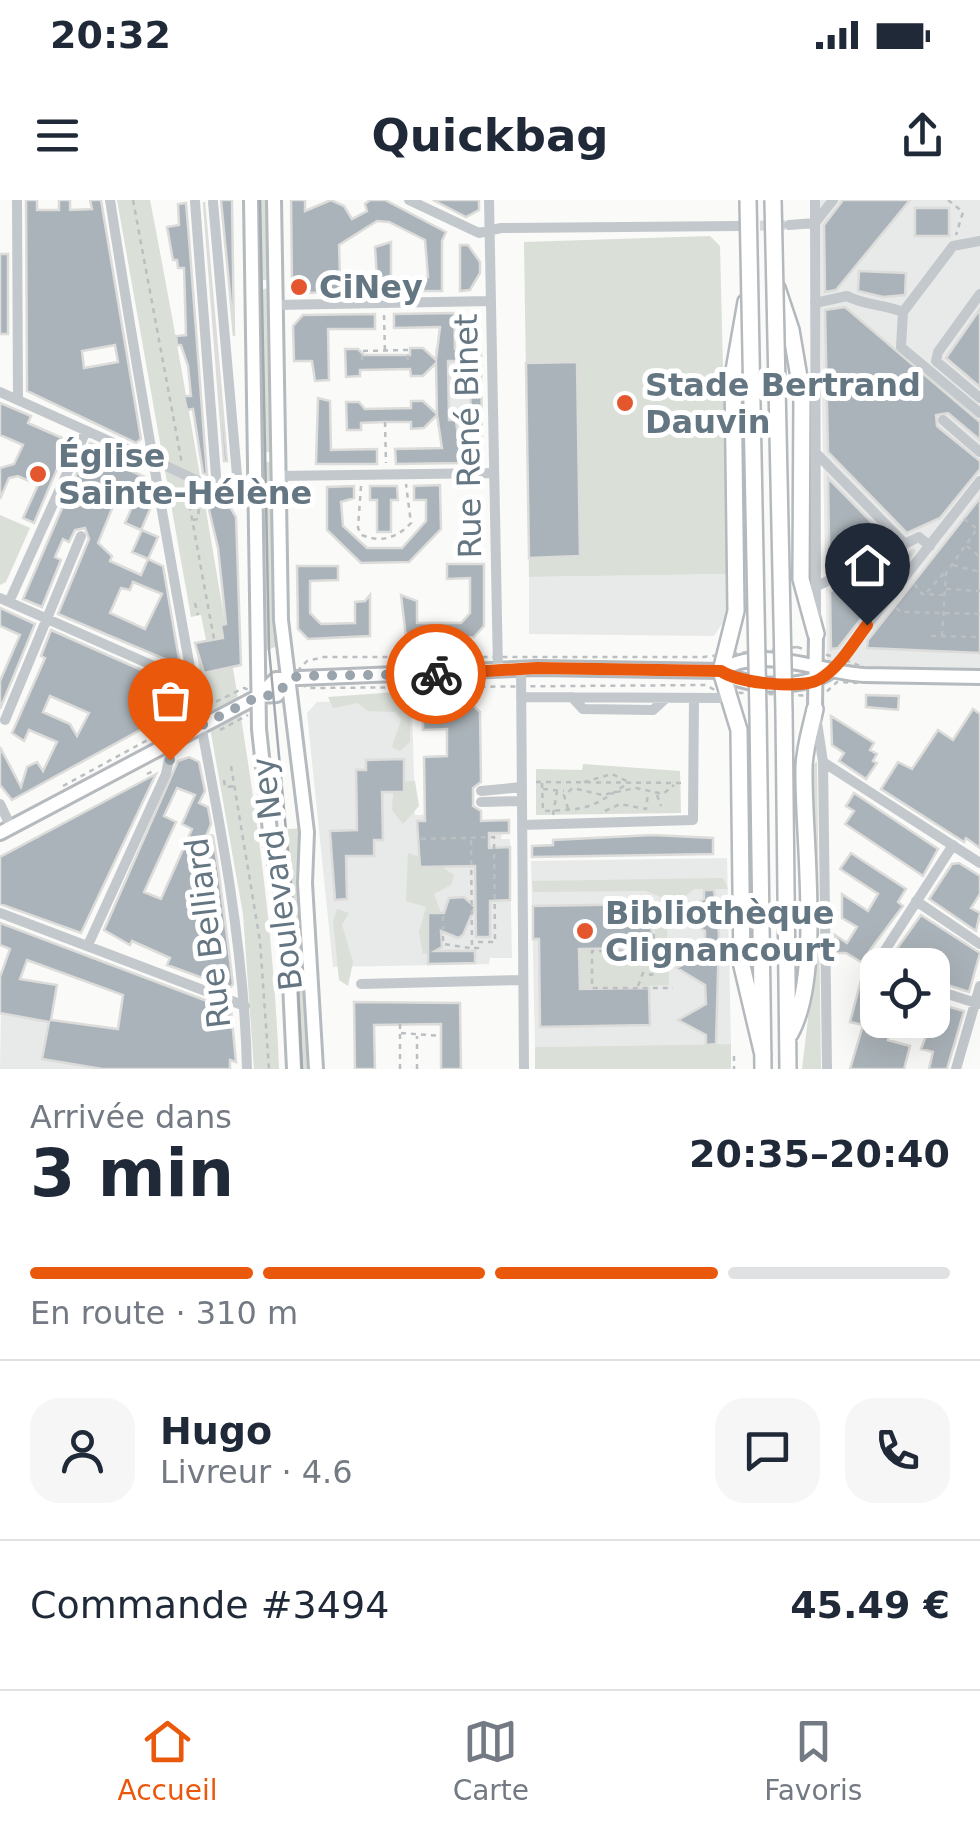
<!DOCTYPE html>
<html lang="fr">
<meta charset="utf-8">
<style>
:root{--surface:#fff;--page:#f6f6f7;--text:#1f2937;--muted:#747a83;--line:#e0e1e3;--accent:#ea580c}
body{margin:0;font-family:"DejaVu Sans",sans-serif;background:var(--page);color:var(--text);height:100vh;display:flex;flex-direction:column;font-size:38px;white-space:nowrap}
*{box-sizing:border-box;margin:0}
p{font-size:32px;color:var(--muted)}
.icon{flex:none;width:55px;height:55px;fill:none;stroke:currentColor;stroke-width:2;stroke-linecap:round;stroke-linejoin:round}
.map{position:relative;height:869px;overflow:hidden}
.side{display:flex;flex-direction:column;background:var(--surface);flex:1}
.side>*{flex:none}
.fabs{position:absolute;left:860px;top:748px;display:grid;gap:20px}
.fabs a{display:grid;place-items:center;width:90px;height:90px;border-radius:20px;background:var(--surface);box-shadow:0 10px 40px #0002;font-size:50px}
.pin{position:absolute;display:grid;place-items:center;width:85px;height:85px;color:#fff;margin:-102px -42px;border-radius:50% 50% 50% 0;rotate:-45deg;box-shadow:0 0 10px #0007}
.pin .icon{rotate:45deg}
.courier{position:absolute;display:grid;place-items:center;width:100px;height:100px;margin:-50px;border:8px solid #ea580c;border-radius:50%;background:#fff;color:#222;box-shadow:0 2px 12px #0007}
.overview em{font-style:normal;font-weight:700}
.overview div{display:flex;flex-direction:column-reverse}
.overview{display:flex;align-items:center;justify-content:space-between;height:170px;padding:0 30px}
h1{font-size:65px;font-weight:700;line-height:75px}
.bar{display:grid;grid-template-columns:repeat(4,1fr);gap:15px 10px;align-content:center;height:120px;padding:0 30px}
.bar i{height:12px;border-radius:8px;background:var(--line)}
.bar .selected{background:var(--accent)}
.bar p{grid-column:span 4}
.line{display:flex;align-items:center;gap:25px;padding:0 30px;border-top:2px solid var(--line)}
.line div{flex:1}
.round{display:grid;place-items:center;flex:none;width:105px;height:105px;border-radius:30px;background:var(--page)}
.status{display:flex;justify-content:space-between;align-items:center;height:70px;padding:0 50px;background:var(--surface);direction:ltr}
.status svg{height:28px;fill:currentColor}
header{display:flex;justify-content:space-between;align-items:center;height:130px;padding:0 30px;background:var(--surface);font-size:45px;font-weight:700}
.dock{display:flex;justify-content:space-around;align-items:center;height:140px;border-top:2px solid var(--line);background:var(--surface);font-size:28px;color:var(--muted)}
.dock a{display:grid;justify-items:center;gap:5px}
.dock .selected{color:var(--accent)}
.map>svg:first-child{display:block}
.built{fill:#e8e9e9}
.green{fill:#dadfd7}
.building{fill:#aab3b9;stroke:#dcdcda;stroke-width:2.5;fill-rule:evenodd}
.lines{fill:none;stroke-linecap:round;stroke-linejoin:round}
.minor-tunnel{stroke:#d5d9db;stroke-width:10;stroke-dasharray:10 5;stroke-linecap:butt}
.major-casing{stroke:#b5babe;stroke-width:18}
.highway-casing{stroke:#b4b9bd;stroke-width:20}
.path{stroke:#bbbfc2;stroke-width:2.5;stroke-dasharray:5 5;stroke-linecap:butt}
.minor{stroke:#c3c8cc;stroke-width:10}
.major{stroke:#fff;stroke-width:12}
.highway{stroke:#fff;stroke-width:15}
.tram{stroke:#a2aab0;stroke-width:2.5}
.highway-bridge-casing{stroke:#b4b9bd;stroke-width:20;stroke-linecap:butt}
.minor-bridge{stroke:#c3c8cc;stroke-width:10}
.highway-bridge{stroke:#fff;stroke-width:15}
.done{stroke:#99a4ac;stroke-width:10;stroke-dasharray:0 18}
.route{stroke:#ea580c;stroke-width:12}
.poi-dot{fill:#e4572e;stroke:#fff;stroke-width:4}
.labels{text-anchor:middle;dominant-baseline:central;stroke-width:10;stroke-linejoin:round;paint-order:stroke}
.poi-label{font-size:32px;font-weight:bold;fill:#657683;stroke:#fff;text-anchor:start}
.street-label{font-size:32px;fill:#657683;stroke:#fff}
</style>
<div class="status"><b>20:32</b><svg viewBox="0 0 49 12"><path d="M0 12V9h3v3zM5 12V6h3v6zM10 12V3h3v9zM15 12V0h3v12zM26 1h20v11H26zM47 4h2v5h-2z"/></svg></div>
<header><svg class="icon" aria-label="menu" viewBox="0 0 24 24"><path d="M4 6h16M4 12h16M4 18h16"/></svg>Quickbag<svg class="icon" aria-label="share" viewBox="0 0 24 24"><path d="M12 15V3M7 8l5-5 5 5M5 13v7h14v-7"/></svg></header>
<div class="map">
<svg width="980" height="869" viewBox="0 0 980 869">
<rect width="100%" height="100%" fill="#fafaf8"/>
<path class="built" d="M 818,0 L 980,0 L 980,471 L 831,471 L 827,462 Z
M 481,148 L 482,252 L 472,263 L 457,263 L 456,227 L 437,227 L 435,149 Z
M 728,374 L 726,418 L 714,436 L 529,434 L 529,377 Z
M 412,500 L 415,615 L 481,614 L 482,621 L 509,620 L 509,633 L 502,633 L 501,639 L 510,639 L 510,646 L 503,647 L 503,656 L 510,657 L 512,758 L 490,758 L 489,764 L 333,767 L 307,513 L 317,502 Z
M 727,658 L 731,844 L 535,847 L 531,661 Z
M 1,813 L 49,822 L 42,859 L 102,869 L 0,869 Z"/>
<path class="green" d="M 117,0 L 150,0 C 175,128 197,257 219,387 C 247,547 273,707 279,869 L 254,869 L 243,714 L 195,443 L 206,440 L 201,415 L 191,417 Z
M 258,0 L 268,0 L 269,80 L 259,80 Z
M 710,36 L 720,46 L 728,374 L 529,377 L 524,42 Z
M 268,88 L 272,252 L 262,252 L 257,91 Z
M 262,261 L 274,263 L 279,445 L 266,451 Z
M 0,315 L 30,328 L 6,382 L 0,385 Z
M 396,492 C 414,505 410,521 410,542 L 400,551 L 392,547 L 401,520 L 395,512 L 368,511 L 358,503 L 333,508 L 328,497 Z
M 817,561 L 821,869 L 802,869 L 815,760 L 812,567 Z
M 583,564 L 680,571 L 681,613 L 536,615 L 536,569 L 582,570 Z
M 415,581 L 419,606 L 403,624 L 392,610 L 394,582 Z
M 302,628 L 310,869 L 299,869 L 290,698 L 275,630 Z
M 408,653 L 420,657 L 421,667 L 441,666 L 454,675 L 451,685 L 434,694 L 441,713 L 428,714 L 428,745 L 436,751 L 423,754 L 419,732 L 426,707 L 406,701 Z
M 723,678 L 728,689 L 694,689 L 681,700 L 668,700 L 646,691 L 533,692 L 532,681 Z
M 652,699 L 667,726 L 669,785 L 580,789 L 579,749 L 656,748 Z
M 337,709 L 349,713 L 342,725 L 353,762 L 348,786 L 339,780 L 333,721 Z
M 731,844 L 731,869 L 535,869 L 535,847 Z"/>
<path class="building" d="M 26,0 L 37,0 L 37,10 L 59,10 L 59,0 L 70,0 L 70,10 L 92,9 L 90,0 L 101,0 L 141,239 L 136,243 L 27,191 ZM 115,145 L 118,162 L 84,168 L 82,151 Z
M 221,0 L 232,0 L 234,136 Z
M 291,0 L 305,0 L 305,11 L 331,0 L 344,6 L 352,19 L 367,11 L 365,4 L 370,0 L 385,0 L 446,32 L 442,41 L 442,91 L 416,91 L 416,77 L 428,77 L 425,40 L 389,22 L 377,21 L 339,45 L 340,76 L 354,81 L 352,92 L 303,93 L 292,83 Z
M 433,0 L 479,0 L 479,10 L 466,17 Z
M 843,0 L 910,0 L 836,90 L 825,92 L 824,25 Z
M 204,2 L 227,261 L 224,261 Z
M 186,3 L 190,51 L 207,275 L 203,273 L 193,209 L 187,210 L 184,196 L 191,196 L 188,166 L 181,145 L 177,145 L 176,136 L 186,135 L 184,68 L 178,68 L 177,60 L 173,60 L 167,27 L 179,25 L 178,4 Z
M 915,8 L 949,8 L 949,36 L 915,36 Z
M 391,42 L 391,78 L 397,78 L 398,92 L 370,92 L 370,78 L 377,78 L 375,47 Z
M 460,45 L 468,45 L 480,62 L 480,73 L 470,90 L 460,91 Z
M 0,54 L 8,54 L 8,134 L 0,134 Z
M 859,71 L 906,73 L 905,95 L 883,97 L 858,91 Z
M 845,107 L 980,222 L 980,240 L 948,213 L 936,215 L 937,226 L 980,261 L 980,269 L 940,318 L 907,333 L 828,252 L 825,110 Z
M 980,109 L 980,187 L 946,158 Z
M 454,113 L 455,149 L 481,148 L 482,252 L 471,263 L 470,161 L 448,161 L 449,220 L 456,220 L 461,263 L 396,264 L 395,249 L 442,248 L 437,215 L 424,228 L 411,229 L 411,222 L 385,222 L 361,223 L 361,230 L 347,230 L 346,202 L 359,202 L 365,209 L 411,208 L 411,201 L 423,201 L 437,214 L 436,163 L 423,176 L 411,176 L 410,169 L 360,170 L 360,176 L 346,177 L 345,149 L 358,149 L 364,155 L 410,155 L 410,148 L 423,148 L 436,160 L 440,127 L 394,128 L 394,114 Z
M 375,114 L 375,129 L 328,129 L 329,180 L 315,181 L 312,161 L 294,161 L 293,126 L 303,115 Z
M 577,162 L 580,356 L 529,358 L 526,163 Z
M 318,198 L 330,201 L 331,250 L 377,249 L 377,264 L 316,264 Z
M 0,203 L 31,216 L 28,223 L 69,241 L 34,323 L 23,318 L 38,285 L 18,276 L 9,278 L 0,299 L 0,268 L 14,264 L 23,245 L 0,235 Z
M 90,243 L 132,261 L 129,270 L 145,277 L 135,301 L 118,294 L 98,343 L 112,356 L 110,361 L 141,375 L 148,359 L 163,366 L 179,459 L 174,463 L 58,414 L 89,339 L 85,328 L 75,330 L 69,342 L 63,339 L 55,357 L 61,360 L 42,407 L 23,399 ZM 133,382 L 162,394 L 145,429 L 110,413 L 121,388 L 130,390 Z
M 828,278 L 890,341 L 829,370 L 829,340 Z
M 440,285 L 441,329 L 409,362 L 361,363 L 327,330 L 327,287 L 354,286 L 354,298 L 341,302 L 343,326 L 367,348 L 402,348 L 426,321 L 426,300 L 414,300 L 414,286 Z
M 370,286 L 397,286 L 398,300 L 391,300 L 391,332 L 377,332 L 377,300 L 370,300 Z
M 205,293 L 230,307 L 236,317 L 241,465 L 204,473 L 195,443 L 223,438 L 221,425 L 226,424 L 218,348 Z
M 980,298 L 980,453 L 867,448 L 868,440 Z
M 135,300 L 151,307 L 141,330 L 125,323 Z
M 142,330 L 158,337 L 148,359 L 132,352 Z
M 915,350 L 838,448 L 831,449 L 830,391 Z
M 447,364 L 484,364 L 484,426 L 474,437 L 406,438 L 401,395 L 417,401 L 417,423 L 461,423 L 470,413 L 470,378 L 447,379 Z
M 297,366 L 338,366 L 338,380 L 310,381 L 310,413 L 321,424 L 355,423 L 355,402 L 365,401 L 370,395 L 370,436 L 308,439 L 298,429 Z
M 0,408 L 35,424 L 0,509 L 0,481 L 20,435 L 0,426 Z
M 51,430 L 164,480 L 164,517 L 12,600 L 0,585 L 0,547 L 21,587 L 27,567 L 37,562 L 43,571 L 57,542 L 29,530 L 24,541 L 12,533 L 45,458 L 41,456 ZM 50,496 L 89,513 L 77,536 L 70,524 L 43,512 Z
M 866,495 L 899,496 L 898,510 L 866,507 Z
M 467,499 L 480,512 L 481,582 L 473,588 L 473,606 L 481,611 L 481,621 L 509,620 L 509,633 L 489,633 L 489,648 L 510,647 L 510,700 L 490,701 L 490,737 L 476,737 L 475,666 L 420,667 L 417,621 L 425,621 L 424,557 L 447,556 L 447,529 L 423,530 L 423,500 Z
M 973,509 L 980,514 L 980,648 L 966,638 L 964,642 L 881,589 L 898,562 L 912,569 L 938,530 L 953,540 Z
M 831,516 L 874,543 L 870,550 L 877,554 L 873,561 L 877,563 L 866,579 L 839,561 L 844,553 L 832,545 Z
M 189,557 L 199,562 L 205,591 L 199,603 L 208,607 L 211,624 L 207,634 L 213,636 L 219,674 L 233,784 L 230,788 L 167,765 L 170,758 L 132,741 L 130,745 L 104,730 L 178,561 ZM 177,588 L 195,595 L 182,624 L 192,629 L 161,699 L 144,692 L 176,622 L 164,616 Z
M 404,559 L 404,592 L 382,592 L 383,640 L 374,640 L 374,656 L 346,656 L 347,699 L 335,700 L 330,631 L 357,630 L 356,570 L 366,570 L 366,560 Z
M 156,574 L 81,733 L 0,704 L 0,657 Z
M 854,593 L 938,649 L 923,676 L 845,624 L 854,611 L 846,606 Z
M 653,635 L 713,638 L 713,654 L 532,657 L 532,646 L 553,645 L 553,640 Z
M 851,653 L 906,689 L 898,702 L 903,706 L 870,750 L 866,765 L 846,753 L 835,753 L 835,735 L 847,743 L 857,727 L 842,718 L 842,694 L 868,711 L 878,694 L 840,669 Z
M 959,663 L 980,676 L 980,694 L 971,708 L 980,713 L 976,731 L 929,699 L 952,664 Z
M 704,690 L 714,690 L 719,734 L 716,844 L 706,845 L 706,835 L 678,820 L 706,804 L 705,785 L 677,768 L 705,752 L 705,731 L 676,715 L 704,699 Z
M 464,697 L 475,707 L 463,735 L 458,738 L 441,731 L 442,747 L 435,751 L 475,751 L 475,763 L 428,764 L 428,713 L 444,713 L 449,698 Z
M 651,704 L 652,748 L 579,749 L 580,789 L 649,788 L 650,825 L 540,827 L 539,739 L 533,739 L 533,706 Z
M 921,715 L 980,753 L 969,792 L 932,780 L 932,765 L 917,757 L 912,765 L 893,761 L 891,757 Z
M 0,723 L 231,810 L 236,862 L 230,860 L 230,869 L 102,869 L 42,859 L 49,822 L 0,813 L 0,777 L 10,749 L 0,745 ZM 27,760 L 123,795 L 118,829 L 51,820 L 57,785 L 20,779 Z
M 865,765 L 878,773 L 878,820 L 893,820 L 888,840 L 910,846 L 904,869 L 850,869 L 863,825 L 850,822 Z
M 354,802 L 460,803 L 461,869 L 441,869 L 441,824 L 374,825 L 375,869 L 355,869 Z
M 932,802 L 964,811 L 947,869 L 929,869 L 933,852 L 921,849 L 932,820 Z"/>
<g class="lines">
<path class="minor-tunnel" d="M 745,26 L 789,25"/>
<g class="major-casing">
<path id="major" d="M 251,0 L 259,529 L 272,650 L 287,719 L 294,869
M 274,0 L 281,420 L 307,632 L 305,683 L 316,869
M 721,471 C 761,443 821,473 864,475 C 903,476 941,476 980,477
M 259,496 L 277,495 L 289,480
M 815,509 L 816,434
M 0,633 L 259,496 L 276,479 L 537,468 L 721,471 C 747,489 805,489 831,471"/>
</g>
<g class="highway-casing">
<path id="highway" d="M 777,88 L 791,130 L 802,195 L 801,379 L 816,434
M 746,102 L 733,176 L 736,411 L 721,471 L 739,530 L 742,766 L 763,855
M 784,512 L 788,869
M 758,513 L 763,869
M 790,834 C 823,774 803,640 804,569 C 804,549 811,528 815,509"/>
</g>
<path class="path" d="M 133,0 L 182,264
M 948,0 L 963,12 L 956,35
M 384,115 L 385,154
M 362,160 L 362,151 L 408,150 L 408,160
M 385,222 L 386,263
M 186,286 L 214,439
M 361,286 L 358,328 L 362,335 C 381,343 397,338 411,323 L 406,284
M 964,319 L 980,331
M 193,320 L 198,319 L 200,293
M 967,346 L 980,357
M 953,365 L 980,372
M 914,384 L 922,394 L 944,395
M 946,389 L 980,391
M 927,392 L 944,373
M 195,403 L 198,415
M 896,408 L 901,412 L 980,414
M 931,436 L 980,437
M 942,436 L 946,373 L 977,329
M 797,447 C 825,456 850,457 874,475 L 856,483 L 837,482 L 823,495 L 816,496 L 718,492 L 706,485 L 309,488 L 289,480 L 307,461 L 324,457 L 703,457 Z
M 207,506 L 244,488 L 249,490
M 171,518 L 172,511
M 220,530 L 248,515
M 231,566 L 260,741 L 269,869
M 147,574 L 155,570
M 224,580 L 225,587 L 235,586
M 536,582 L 684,583
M 584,582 L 612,574 L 631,583
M 542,583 L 543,611 C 588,609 589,610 628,583
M 63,586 L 188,518
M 543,589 L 564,591
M 657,595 L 661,606
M 568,609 L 564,595 L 573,588 L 602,595 L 636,588 L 663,594 L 674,585
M 605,611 L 620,604 L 646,609 L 648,593
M 553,615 L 557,591
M 421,639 L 494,637 L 495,742 L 478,742 L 478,748 L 472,748 L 471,638
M 648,695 L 653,704 L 654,750
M 443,716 L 443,744 L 470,748
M 659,761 L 652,751 L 592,751 L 592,788 L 673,788
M 638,786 L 643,773 L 652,775 L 659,761 L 673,763
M 400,824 L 400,869
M 401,833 L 441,836
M 734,856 L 734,869
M 417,869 L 417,836"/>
<path class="minor" d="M 17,0 L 18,199
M 110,0 C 135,160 163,319 192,479 C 217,608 244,737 247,869
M 409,0 L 479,33 L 501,28 L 739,26
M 489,0 L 498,471
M 815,0 L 816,418
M 195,2 L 217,289
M 213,2 L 239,298
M 789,25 L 815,23 L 833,0
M 980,41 L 953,46 L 903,112 L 901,147 L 980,213
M 980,94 L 938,152 L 936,161 L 980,198
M 815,103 L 847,96 C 866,106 884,104 903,112
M 277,105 L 490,101
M 0,192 L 156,262
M 943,220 L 980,252
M 816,253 L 905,344
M 278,276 L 494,273
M 200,282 L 256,305
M 817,386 L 919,337 L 930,346
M 0,398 L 181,478 L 192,479
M 9,402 L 86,231
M 521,469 L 524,869
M 831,471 L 980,281
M 521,497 L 719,498 L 731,488
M 572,497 L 583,509 L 653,510 L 666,498
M 816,516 L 823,562 L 827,869
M 5,520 L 81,336
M 823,562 L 980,663
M 481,591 L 522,587
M 481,602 L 522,601
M 0,604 L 11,627
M 522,625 L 693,620 L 694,498
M 916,701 L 980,744
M 0,713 L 245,806
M 88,745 L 166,574 L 173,540
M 885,765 L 878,761 L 953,645
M 361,784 L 523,780
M 932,789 L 979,804
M 956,869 L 980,786"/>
<use href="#major" class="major"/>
<use href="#highway" class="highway"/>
<path class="tram" d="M 260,0 L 269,449 L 295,727 L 302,869"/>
<g class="highway-bridge-casing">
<path id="highway-bridge" d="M 748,0 L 758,513
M 773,0 L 784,512"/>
</g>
<path class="minor-bridge" d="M 162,264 L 200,282"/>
<use href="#highway-bridge" class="highway-bridge"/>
</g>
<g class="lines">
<path class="done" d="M 170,560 L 173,540 L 259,496 L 277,495 L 289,480 L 298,476 L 436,474"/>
<path class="route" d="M 436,474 L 537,468 L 721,471 C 738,483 802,490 820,479 C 840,467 854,442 867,425"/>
</g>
<g class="poi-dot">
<circle cx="299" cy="87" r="10"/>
<circle cx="625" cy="203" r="10"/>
<circle cx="38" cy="274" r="10"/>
<circle cx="585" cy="731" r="10"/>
</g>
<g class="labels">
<g class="poi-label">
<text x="319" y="87">CiNey</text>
<text x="645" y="185">Stade Bertrand<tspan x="645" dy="37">Dauvin</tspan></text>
<text x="58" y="256">Église<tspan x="58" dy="37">Sainte-Hélène</tspan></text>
<text x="605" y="713">Bibliothèque<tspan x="605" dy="37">Clignancourt</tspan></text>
</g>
<g class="street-label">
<text transform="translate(468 236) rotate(-91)">Rue René Binet</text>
<text transform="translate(277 674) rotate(-97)">Boulevard Ney</text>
<text transform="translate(208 733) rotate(-97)">Rue Belliard</text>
</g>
</g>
</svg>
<div class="fabs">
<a><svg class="icon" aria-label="locate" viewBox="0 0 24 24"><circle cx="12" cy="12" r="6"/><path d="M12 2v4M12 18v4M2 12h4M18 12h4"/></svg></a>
</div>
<div class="pin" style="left:170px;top:560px;background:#ea580c"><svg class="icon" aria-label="bag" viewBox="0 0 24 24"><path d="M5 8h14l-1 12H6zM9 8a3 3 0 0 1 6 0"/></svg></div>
<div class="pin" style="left:867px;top:425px;background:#1f2937"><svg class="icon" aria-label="home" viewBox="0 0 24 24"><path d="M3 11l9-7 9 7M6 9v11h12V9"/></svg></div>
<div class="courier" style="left:436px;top:474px"><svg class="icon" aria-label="bike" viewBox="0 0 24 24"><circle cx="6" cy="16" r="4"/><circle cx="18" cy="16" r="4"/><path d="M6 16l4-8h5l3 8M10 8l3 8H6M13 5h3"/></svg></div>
</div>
<section class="side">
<div class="overview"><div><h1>3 min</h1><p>Arrivée dans</p></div><em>20:35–20:40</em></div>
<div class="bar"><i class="selected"></i><i class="selected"></i><i class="selected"></i><i></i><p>En route · 310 m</p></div>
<div class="line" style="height:180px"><a class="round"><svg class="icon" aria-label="person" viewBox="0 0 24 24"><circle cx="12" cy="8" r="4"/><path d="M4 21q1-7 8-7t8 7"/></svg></a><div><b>Hugo</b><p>Livreur · 4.6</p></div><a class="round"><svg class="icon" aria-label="chat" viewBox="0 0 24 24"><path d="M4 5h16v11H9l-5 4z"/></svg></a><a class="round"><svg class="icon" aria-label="phone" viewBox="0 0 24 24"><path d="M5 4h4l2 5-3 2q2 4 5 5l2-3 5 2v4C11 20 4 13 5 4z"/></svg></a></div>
<div class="line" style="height:130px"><div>Commande #3494</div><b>45.49 €</b></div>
</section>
<nav class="dock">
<a class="selected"><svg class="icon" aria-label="home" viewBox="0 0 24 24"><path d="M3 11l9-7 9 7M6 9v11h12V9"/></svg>Accueil</a>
<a><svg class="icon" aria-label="map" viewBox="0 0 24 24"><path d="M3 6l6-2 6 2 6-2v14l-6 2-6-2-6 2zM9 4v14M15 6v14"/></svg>Carte</a>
<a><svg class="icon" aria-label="saved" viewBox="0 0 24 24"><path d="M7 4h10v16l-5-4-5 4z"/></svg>Favoris</a>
</nav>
